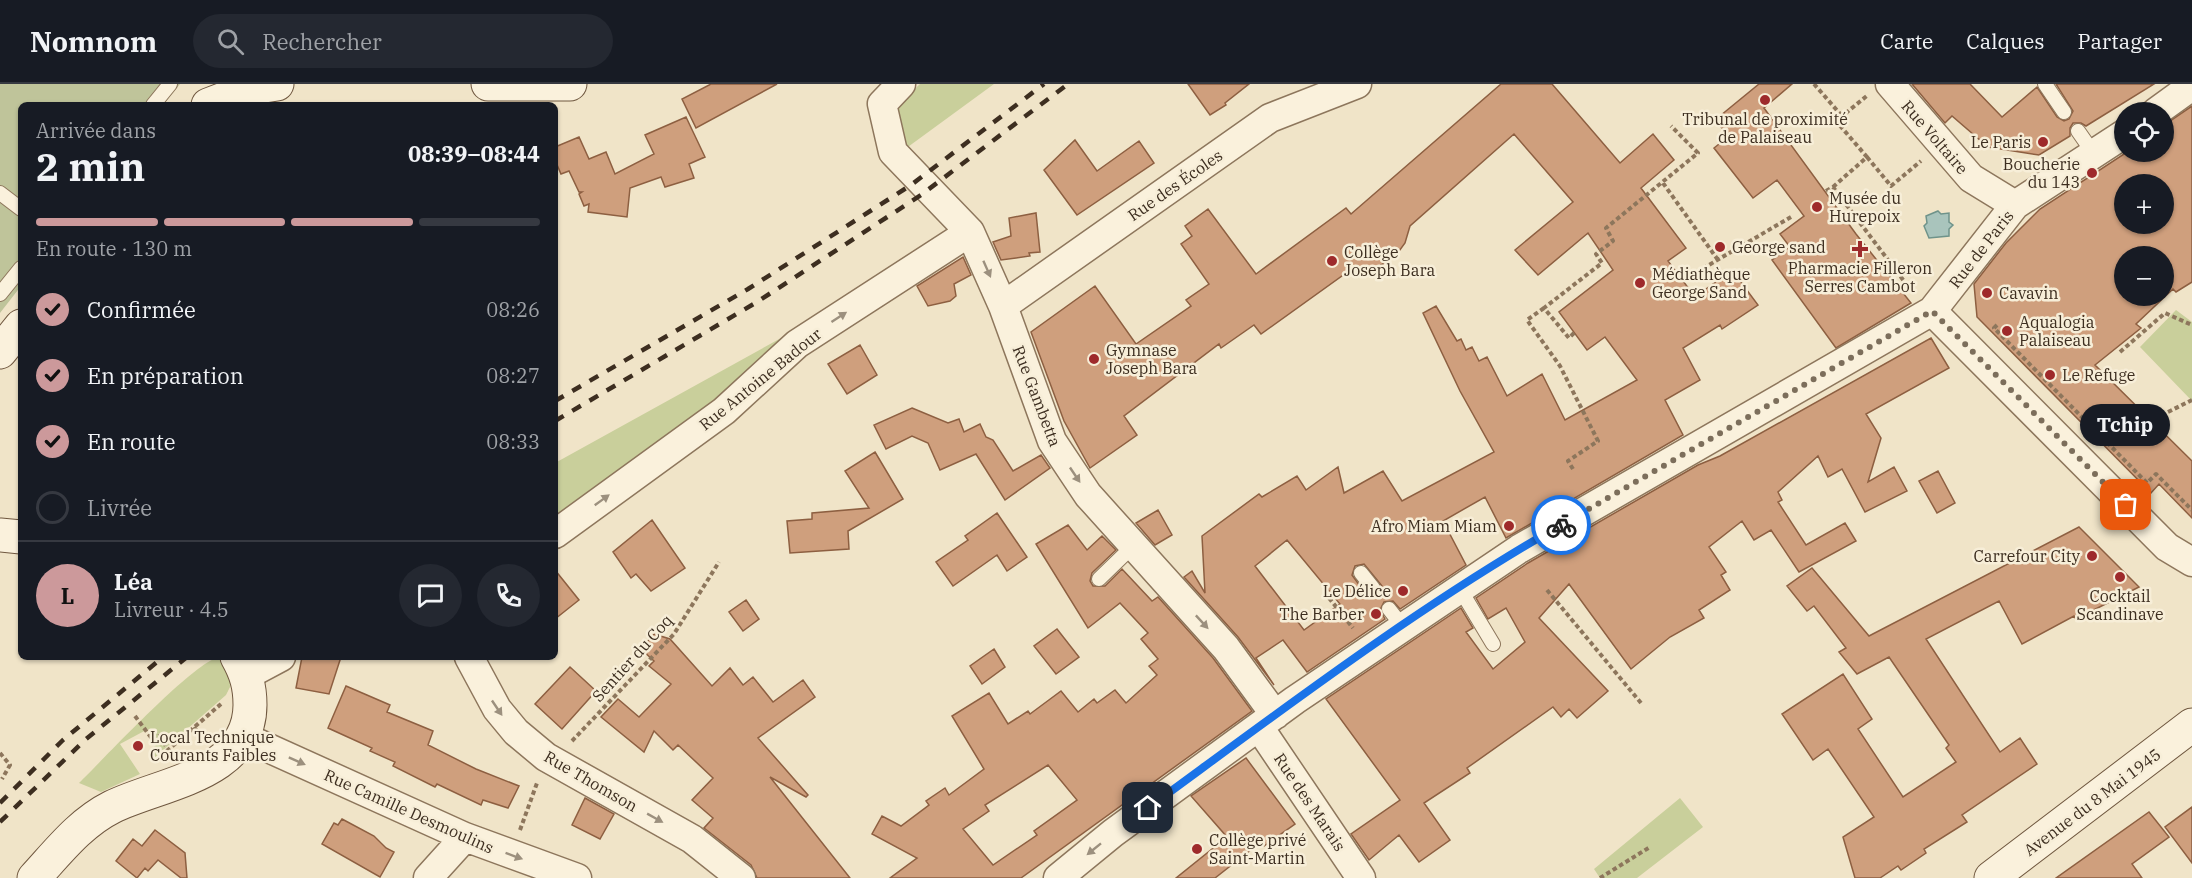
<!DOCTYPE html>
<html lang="fr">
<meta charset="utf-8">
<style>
:root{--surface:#171b24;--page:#242831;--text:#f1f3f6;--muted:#9ea1a6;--line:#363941;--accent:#cc999b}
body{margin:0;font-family:"IBM Plex Serif",serif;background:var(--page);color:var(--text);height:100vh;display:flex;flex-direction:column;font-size:22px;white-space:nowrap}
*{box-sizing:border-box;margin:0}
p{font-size:20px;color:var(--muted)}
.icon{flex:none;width:33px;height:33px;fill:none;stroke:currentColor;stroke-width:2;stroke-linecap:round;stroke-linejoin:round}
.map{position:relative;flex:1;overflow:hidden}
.panel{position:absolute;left:18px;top:18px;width:540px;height:558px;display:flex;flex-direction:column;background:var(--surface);border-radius:9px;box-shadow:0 2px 4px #0004}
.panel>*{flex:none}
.fabs{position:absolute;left:2114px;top:18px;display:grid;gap:12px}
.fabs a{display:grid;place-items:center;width:60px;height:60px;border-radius:50%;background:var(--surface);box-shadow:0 2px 4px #0004;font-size:30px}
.pin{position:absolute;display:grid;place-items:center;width:51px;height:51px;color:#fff;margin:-26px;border-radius:12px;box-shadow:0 3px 9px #0006}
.courier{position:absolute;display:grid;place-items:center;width:60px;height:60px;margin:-30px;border:4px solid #1a73e8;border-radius:50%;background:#fff;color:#222;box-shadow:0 2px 8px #0007}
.bubble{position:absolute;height:42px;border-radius:21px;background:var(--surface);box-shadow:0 2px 4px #0004;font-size:20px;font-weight:800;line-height:42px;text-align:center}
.summary em{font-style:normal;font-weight:800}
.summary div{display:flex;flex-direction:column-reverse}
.summary{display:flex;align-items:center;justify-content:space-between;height:102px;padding:0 18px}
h1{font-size:39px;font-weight:800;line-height:45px}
.bar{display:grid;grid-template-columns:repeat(4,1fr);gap:9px 6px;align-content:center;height:72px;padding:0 18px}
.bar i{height:8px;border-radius:4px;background:var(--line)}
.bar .on{background:var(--accent)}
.bar p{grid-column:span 4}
.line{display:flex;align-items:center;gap:15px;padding:0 18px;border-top:2px solid var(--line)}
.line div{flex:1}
.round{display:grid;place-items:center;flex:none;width:63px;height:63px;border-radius:32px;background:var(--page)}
ol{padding:0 18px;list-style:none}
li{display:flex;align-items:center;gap:18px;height:66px}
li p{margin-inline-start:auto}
li .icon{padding:6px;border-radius:50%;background:var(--accent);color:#111;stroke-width:4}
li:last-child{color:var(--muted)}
li i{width:33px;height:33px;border:3px solid var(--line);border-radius:50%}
header{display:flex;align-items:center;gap:36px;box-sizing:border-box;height:84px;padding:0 30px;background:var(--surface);border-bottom:2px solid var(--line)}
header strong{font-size:28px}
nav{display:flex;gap:33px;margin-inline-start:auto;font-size:21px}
.search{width:420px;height:54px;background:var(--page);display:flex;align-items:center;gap:15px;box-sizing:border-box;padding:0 21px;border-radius:33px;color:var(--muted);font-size:22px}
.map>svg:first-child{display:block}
.green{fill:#c9cf9b}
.cemetery{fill:#bfc49a}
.water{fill:#a9c4bc;stroke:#6f938a;stroke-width:1.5}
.building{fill:#cf9f7d;stroke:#8d5f41;stroke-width:1.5;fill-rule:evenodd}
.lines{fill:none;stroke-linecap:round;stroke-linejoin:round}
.lane-casing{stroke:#8d765c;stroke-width:16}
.street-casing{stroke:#8d765c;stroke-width:31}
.secondary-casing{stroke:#6f573f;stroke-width:35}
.path{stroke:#8d765c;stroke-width:4;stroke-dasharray:4.5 3;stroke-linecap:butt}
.lane{stroke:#faf1dc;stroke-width:14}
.street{stroke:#faf1dc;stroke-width:28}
.secondary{stroke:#faf1dc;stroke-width:33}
.rail{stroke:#3d2e20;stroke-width:4.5;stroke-dasharray:10 10;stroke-linecap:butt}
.oneway{fill:#9c907e}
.done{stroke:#7c6e5b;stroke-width:6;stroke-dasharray:0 10.8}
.route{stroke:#1a73e8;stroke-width:8}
.poi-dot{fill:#9e2a2b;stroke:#f7eed8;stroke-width:2}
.labels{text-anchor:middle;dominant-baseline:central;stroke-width:5;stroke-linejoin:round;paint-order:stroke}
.poi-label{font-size:16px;fill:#3d2e20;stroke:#f7eed8;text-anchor:start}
.street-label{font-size:16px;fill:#3d2e20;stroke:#f7eed8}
</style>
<header>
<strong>Nomnom</strong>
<div class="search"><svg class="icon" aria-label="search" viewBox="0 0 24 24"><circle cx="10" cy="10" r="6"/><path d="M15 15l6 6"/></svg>Rechercher</div>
<nav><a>Carte</a><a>Calques</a><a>Partager</a></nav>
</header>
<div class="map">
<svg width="2192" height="794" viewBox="0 0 2192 794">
<rect width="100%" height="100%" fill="#f0e4c8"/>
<path class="green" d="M 920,0 L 994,0 L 901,68 L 895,55 L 898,21 Z
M 2176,226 L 2192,238 L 2192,317 L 2140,263 Z
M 781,254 L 791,258 L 555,440 L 555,379 Z
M 220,573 L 231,601 L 226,611 L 154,674 L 150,667 L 156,661 L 148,645 L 120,660 L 140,690 L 101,708 L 79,699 C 103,676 195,576 220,573 Z
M 1680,714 L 1703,743 L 1637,794 L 1600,794 L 1594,785 Z"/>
<path class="cemetery" d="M 0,0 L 180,0 L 163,21 L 21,21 L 21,202 L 0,229 Z"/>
<path class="water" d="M 1938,127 L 1941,130 L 1949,129 L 1949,138 L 1953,141 L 1949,145 L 1949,152 L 1929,154 L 1924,142 L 1927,139 L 1926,132 Z"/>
<path class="building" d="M 711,0 L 777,0 L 696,44 L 682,15 Z
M 1188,0 L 1249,0 L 1225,19 L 1226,21 L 1210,31 Z
M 1501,0 L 1552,0 L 1620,79 L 1653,50 L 1674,76 L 1641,104 L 1686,164 L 1668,177 L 1695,213 L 1732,186 L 1758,221 L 1722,245 L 1720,241 L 1683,264 L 1700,296 L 1665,316 L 1683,351 L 1506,454 L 1485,413 L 1443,437 L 1466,481 L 1400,525 L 1393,517 L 1384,518 L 1380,526 L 1385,535 L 1307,588 L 1283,556 L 1256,574 L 1274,601 L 1238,553 L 1184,493 L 1192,487 L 1205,509 L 1202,452 L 1259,410 L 1262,413 L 1297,392 L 1306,406 L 1338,383 L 1344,409 L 1383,387 L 1402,417 L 1494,368 L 1460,307 L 1423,229 L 1436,222 L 1457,257 L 1461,255 L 1466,266 L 1472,263 L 1479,277 L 1487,273 L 1507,312 L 1542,290 L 1565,336 L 1637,296 L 1605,253 L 1587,266 L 1559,228 L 1613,186 L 1588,149 L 1538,191 L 1515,166 L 1573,118 L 1514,50 L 1410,142 L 1405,159 L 1394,174 L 1368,188 L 1342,192 L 1261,250 L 1254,241 L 1221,264 L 1219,260 L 1124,332 L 1137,351 L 1090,384 L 1064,337 L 1031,248 L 1095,202 L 1136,260 L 1191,222 L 1186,216 L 1209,200 L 1181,160 L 1192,152 L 1185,142 L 1208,125 L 1256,190 L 1346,124 L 1351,130 ZM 1287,456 L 1340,520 L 1304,546 L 1255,482 ZM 1364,480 L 1382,502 L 1381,508 L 1375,513 L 1366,510 L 1352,491 L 1355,482 Z
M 1759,0 L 1792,0 L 1764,24 L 1856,150 L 1911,219 L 1836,264 L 1772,176 L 1790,163 L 1780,150 L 1804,132 L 1777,96 L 1753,114 L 1714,64 L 1729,52 L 1715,36 Z
M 1912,0 L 1970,0 L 2002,33 L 2037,3 L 2057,33 L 2064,37 L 2069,35 L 2073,27 L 2056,0 L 2154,0 L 2086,42 L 2081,39 L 2073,39 L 2070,44 L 2070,52 L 2039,71 L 1988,63 L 1952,32 L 1945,39 Z
M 2192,22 L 2192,198 L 2176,208 L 2173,205 L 2136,240 L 2141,244 L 2095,281 L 2192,377 L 2192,434 L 2159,400 L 2151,409 L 1977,233 L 1974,200 L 2006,159 L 2040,125 L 2127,68 L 2163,68 L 2163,42 ZM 2124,100 L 2163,100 L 2163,140 L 2124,140 ZM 2124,172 L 2163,172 L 2163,212 L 2124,212 Z
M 686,33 L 705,73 L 689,80 L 694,94 L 665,103 L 661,93 L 630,104 L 627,133 L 588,128 L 589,120 L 584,122 L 579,110 L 582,108 L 579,108 L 569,87 L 561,90 L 555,76 L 555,63 L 579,53 L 589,75 L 606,68 L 615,90 L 654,70 L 645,51 Z
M 1075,56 L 1097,87 L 1139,57 L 1154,79 L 1077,131 L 1044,86 Z
M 1036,129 L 1040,168 L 1029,169 L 1030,172 L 1001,176 L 993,158 L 1011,152 L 1009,134 Z
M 963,173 L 971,191 L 954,200 L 956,212 L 950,217 L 928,222 L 917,202 Z
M 1931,254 L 1949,284 L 1866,330 L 1881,354 L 1868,398 L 1894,383 L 1907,407 L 1865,428 L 1842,385 L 1828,393 L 1818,372 L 1778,408 L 1782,416 L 1778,418 L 1806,461 L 1845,439 L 1856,457 L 1799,488 L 1771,446 L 1754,456 L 1742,437 L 1709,463 L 1726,488 L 1721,491 L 1730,506 L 1699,526 L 1704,534 L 1670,553 L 1631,585 L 1569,500 L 1539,534 L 1608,607 L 1577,634 L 1569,625 L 1561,633 L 1553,623 L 1467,684 L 1470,689 L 1424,719 L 1450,756 L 1419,778 L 1399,751 L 1369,776 L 1351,750 L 1400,716 L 1326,615 L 1461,524 L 1473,544 L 1466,548 L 1493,585 L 1525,558 L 1506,524 L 1488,535 L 1476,514 L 1528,479 L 1698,381 L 1720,372 Z
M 860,261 L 877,291 L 847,310 L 828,280 Z
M 912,324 L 948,339 L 959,335 L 964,348 L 980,340 L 986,353 L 993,356 L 1013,387 L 1041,371 L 1050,384 L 1005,416 L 976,370 L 940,386 L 928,359 L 912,352 L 886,365 L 874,341 Z
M 875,368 L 903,415 L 848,447 L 849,465 L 790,469 L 787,437 L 812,435 L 812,429 L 869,424 L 845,387 Z
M 1938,387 L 1955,419 L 1937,429 L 1919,397 Z
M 1158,426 L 1172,451 L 1155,461 L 1136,439 Z
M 997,429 L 1027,473 L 1007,487 L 997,471 L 953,502 L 936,478 L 968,456 L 965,452 Z
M 652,436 L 685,484 L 651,507 L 636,490 L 631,494 L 613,468 Z
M 1068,441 L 1087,466 L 1102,452 L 1116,466 L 1092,489 L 1090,497 L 1093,502 L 1105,502 L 1122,485 L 1152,517 L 1158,513 L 1213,574 L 1252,627 L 1021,794 L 890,794 L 917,774 L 872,750 L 882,732 L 901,742 L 929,721 L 926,717 L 945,704 L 949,711 L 984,685 L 952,632 L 989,609 L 1008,640 L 1028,627 L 1030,630 L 1061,607 L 1078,628 L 1094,615 L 1097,619 L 1115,606 L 1126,619 L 1157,591 L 1149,582 L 1158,575 L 1141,555 L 1148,549 L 1120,519 L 1088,544 L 1036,460 ZM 1048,681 L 1077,716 L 1034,747 L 1037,751 L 993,781 L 963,745 L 989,727 L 985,721 Z
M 2079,443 L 2139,503 L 2076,535 L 2074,532 L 2022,560 L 1999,517 L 1926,555 L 2000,668 L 2020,654 L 2037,680 L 1962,731 L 1967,738 L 1924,765 L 1926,769 L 1901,786 L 1898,782 L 1880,794 L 1855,794 L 1843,753 L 1874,733 L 1828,665 L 1813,676 L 1782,630 L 1843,590 L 1872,635 L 1858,645 L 1903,713 L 1956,678 L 1946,664 L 1949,661 L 1889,573 L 1857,590 L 1839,568 L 1846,564 L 1814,522 L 1807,527 L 1787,502 L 1812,484 L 1869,552 Z
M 555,486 L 579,516 L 555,535 Z
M 746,516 L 759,535 L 743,547 L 729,528 Z
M 1057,545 L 1079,573 L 1056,590 L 1034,562 Z
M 654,550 L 670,555 L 712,602 L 730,584 L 743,601 L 753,593 L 773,618 L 803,596 L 815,613 L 758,654 L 808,711 L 806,713 L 770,693 L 850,794 L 757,794 L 751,781 L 704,744 L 713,734 L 692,716 L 713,694 L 678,661 L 673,666 L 654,647 L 644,668 L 601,633 L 618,615 L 639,633 L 671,600 L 649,582 L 654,577 L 641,565 Z
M 994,565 L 1005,583 L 982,600 L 970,582 Z
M 302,573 L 341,573 L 329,610 L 296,604 Z
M 570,583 L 596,607 L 562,645 L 535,620 Z
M 346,602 L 390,621 L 387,628 L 433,647 L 428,661 L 476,685 L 519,702 L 508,724 L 483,716 L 481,721 L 437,700 L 435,703 L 393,682 L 395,678 L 370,667 L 372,664 L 328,644 Z
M 1246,674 L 1295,740 L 1264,762 L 1261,758 L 1215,794 L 1176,794 L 1227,753 L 1191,712 Z
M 585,714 L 614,730 L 600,755 L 572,741 Z
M 2192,723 L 2192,779 L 2165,743 Z
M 2149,728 L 2169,753 L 2132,780 L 2142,794 L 2056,794 Z
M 342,735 L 374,752 L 386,764 L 394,768 L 380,793 L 322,760 L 334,739 L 338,741 Z
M 155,746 L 185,769 L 187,794 L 181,794 L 158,776 L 148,787 L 145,784 L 137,794 L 116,777 L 133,755 L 142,762 Z"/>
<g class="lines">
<g class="lane-casing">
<path id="lane" d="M 2045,0 L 2064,28
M 153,21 L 170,0
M 2078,47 L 2094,70
M 0,109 L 21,125
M 0,210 L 21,184
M 1361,489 L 1373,504
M 1099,495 L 1133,462
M 1460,505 L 1493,560
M 1389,525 L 1403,543"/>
</g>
<g class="street-casing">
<path id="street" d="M 901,0 L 882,20 L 893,68 L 970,148 L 1003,222 L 1052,357 L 1088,411 L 1226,564 L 1275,631
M 1890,0 L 1971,94 L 2015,121
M 2156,28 L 2192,2
M 1003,222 L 1270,34 L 1357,0
M 1932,227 L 2167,463 L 2192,478
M 555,450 L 724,327 L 797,260 L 970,148
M 469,573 L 497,625 L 516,648 L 546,673 L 692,755 L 741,794
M 247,591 L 281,573
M 1259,643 L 1361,794
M 244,653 L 465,753 L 577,794
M 428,794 L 465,753
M 1058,794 L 1113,749 L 1295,616 L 1519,465 L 1932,227 L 2015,121 L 2124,50"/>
</g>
<g class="secondary-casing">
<path id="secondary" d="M 488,0 L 570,0
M 208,21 L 252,4 L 277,0
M 0,268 L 21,242
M 0,451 L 21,453
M 34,794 C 58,768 80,739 112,723 C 161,699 250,691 250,621 C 250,602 246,589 237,573
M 1991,794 L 2192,641"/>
</g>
<path class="path" d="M 1814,0 L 1842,32
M 1867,73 L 1891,102 L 1921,77
M 1663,99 L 1718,176
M 1833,103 L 1867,73 L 1836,37 L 1868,11
M 1826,107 L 1833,103 L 1910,205
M 1690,192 L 1791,133
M 1544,224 L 1527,236 L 1560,282 L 1598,357 L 1568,377 L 1573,385
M 1997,241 L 1994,244 L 2147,399 L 2156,390 L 2192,426
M 1574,249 L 1569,254 L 1544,224 L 1602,179 L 1596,170 L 1613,157 L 1606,144 L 1698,69 L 1671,42
M 2120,268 L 2165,229 L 2192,241
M 2168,328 L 2192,316
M 1547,506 L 1641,619
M 1329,514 L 1353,544
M 135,632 L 153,656
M 194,643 L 203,654
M 153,657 L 159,652 L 168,665
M 572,657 L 674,550 L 719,478
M 0,669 L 10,681 L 2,695
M 161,672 L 221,620
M 520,746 L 537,699
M 1600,794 L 1650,763"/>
<use href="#lane" class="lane"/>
<use href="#street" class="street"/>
<use href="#secondary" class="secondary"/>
<path class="rail" d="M 555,317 L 748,205 L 911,101 L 1044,0
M 555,337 L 757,218 L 921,111 L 1068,0
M 0,719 L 63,656 L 163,573
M 0,738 L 86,655 L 187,573"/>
</g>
<defs><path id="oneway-solid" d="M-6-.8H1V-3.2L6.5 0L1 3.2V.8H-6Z" transform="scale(1.5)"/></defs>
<g class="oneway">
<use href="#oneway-solid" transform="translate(987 185) rotate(66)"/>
<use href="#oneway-solid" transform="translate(839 233) rotate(-33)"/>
<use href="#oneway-solid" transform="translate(1075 391) rotate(56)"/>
<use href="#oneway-solid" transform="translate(602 416) rotate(-36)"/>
<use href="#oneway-solid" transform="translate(1202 538) rotate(47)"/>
<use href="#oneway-solid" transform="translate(497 624) rotate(56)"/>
<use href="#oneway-solid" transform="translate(297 677) rotate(24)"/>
<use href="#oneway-solid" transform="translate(655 734) rotate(29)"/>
<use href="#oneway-solid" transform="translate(1094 765) rotate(141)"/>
<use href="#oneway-solid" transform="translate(514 772) rotate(20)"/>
</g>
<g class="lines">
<path class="done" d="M 1561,441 L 1932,227 L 2126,421"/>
<path class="route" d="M 1148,724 C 1282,626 1417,523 1561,441"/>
</g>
<g class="poi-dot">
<circle cx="1765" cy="16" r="6"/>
<circle cx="2043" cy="58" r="6"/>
<circle cx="2092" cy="89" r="6"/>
<circle cx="1817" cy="123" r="6"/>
<circle cx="1720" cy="163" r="6"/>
<path d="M1857 156h6v6h6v6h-6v6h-6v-6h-6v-6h6z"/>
<circle cx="1332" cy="177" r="6"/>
<circle cx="1640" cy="199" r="6"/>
<circle cx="1987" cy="209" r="6"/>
<circle cx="2007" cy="247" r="6"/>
<circle cx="1094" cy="275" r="6"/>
<circle cx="2050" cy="291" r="6"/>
<circle cx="1509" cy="442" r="6"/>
<circle cx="2092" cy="472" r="6"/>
<circle cx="2120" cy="493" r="6"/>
<circle cx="1403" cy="507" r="6"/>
<circle cx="1376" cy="530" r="6"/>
<circle cx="138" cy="662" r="6"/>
<circle cx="1197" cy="765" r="6"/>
</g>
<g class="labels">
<g class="poi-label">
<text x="1765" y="35" text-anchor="middle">Tribunal de proximité<tspan x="1765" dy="18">de Palaiseau</tspan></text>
<text x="2031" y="58" text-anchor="end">Le Paris</text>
<text x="2080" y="80" text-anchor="end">Boucherie<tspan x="2080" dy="18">du 143</tspan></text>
<text x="1829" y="114">Musée du<tspan x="1829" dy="18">Hurepoix</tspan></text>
<text x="1732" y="163">George sand</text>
<text x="1344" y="168">Collège<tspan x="1344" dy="18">Joseph Bara</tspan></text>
<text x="1860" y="184" text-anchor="middle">Pharmacie Filleron<tspan x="1860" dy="18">Serres Cambot</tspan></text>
<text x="1652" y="190">Médiathèque<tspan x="1652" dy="18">George Sand</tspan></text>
<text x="1999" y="209">Cavavin</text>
<text x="2019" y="238">Aqualogia<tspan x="2019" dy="18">Palaiseau</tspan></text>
<text x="1106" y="266">Gymnase<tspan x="1106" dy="18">Joseph Bara</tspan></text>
<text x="2062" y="291">Le Refuge</text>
<text x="1497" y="442" text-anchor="end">Afro Miam Miam</text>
<text x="2080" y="472" text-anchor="end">Carrefour City</text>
<text x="1391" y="507" text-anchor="end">Le Délice</text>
<text x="2120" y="512" text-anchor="middle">Cocktail<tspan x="2120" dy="18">Scandinave</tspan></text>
<text x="1364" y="530" text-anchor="end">The Barber</text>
<text x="150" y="653">Local Technique<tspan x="150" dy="18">Courants Faibles</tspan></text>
<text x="1209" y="756">Collège privé<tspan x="1209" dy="18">Saint-Martin</tspan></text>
</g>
<g class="street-label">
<text transform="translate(1935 53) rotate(49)">Rue Voltaire</text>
<text transform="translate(1175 101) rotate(-35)">Rue des Écoles</text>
<text transform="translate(1981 165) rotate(-52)">Rue de Paris</text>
<text transform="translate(760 295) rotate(-39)">Rue Antoine Badour</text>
<text transform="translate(1037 312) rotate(69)">Rue Gambetta</text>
<text transform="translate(632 574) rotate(-48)">Sentier du Coq</text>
<text transform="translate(591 697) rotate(30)">Rue Thomson</text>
<text transform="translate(1310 718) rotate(56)">Rue des Marais</text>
<text transform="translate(2092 718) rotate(-37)">Avenue du 8 Mai 1945</text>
<text transform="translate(409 727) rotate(24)">Rue Camille Desmoulins</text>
</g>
</g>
</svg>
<div class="fabs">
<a><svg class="icon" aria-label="locate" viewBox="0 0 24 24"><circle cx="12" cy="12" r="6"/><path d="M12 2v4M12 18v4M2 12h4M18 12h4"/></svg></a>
<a>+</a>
<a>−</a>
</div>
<div class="pin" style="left:2126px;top:421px;background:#ea580c"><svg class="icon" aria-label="bag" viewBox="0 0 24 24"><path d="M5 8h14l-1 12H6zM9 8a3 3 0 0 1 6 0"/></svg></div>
<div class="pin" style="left:1148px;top:724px;background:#1f2937"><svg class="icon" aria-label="home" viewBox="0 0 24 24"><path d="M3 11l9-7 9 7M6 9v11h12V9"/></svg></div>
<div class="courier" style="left:1561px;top:441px"><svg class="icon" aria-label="bike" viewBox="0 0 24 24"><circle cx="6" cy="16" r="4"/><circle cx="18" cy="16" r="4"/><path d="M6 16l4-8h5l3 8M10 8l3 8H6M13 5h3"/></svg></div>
<div class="bubble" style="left:2080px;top:320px;width:90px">Tchip</div>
<section class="panel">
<div class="summary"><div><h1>2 min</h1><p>Arrivée dans</p></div><em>08:39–08:44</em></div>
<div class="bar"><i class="on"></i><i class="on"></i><i class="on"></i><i></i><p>En route · 130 m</p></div>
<ol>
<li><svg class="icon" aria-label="check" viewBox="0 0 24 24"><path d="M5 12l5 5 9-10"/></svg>Confirmée<p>08:26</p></li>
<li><svg class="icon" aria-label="check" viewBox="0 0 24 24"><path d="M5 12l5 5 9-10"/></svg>En préparation<p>08:27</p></li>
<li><svg class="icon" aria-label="check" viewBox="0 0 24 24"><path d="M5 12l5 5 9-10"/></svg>En route<p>08:33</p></li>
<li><i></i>Livrée</li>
</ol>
<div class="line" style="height:108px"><b class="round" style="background:var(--accent);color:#111">L</b><div><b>Léa</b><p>Livreur · 4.5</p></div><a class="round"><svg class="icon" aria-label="chat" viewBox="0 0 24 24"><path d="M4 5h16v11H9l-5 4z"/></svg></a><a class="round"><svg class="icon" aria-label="phone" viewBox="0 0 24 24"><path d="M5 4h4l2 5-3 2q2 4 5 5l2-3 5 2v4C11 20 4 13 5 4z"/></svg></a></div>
</section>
</div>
